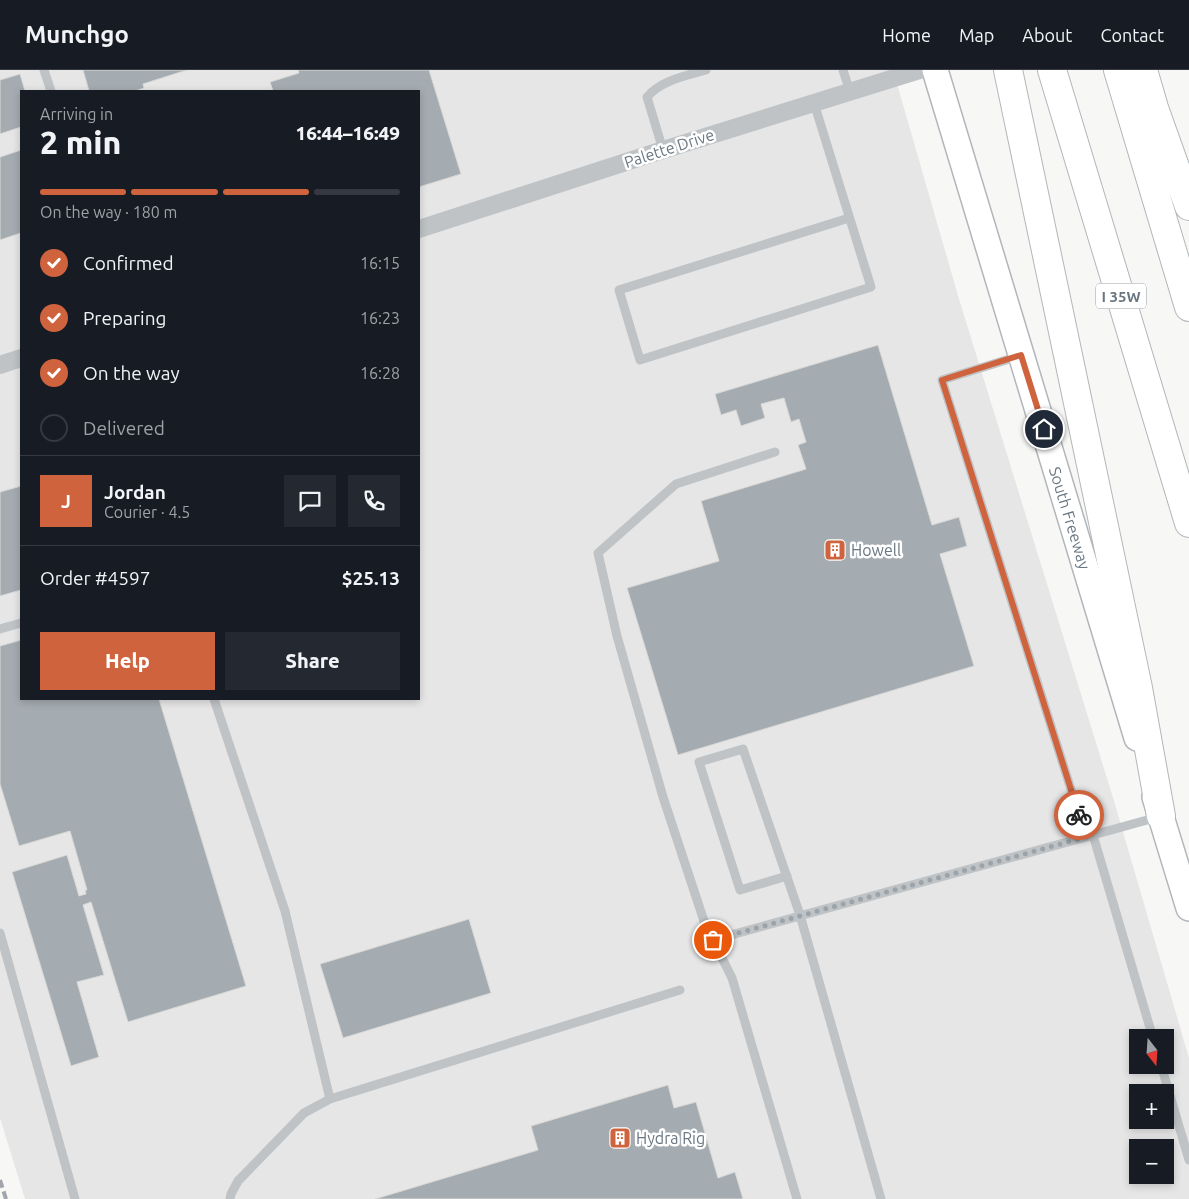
<!DOCTYPE html>
<meta charset="utf-8">
<style>
:root{--surface:#171b24;--page:#242831;--text:#f1f3f6;--muted:#9ea1a6;--line:#363941;--accent:#cf633e}
body{margin:0;font-family:Ubuntu,sans-serif;background:var(--page);color:var(--text);height:100vh;display:flex;flex-direction:column;font-size:19px;white-space:nowrap}
*{box-sizing:border-box;margin:0}
p{font-size:16px;color:var(--muted)}
.icon{flex:none;width:28px;height:28px;fill:none;stroke:currentColor;stroke-width:2;stroke-linecap:round;stroke-linejoin:round}
.map{position:relative;flex:1;overflow:hidden}
.drawer{position:absolute;left:20px;top:20px;width:400px;height:610px;display:flex;flex-direction:column;background:var(--surface);border-radius:0px;box-shadow:0 2px 8px #0003}
.drawer>*{flex:none}
.needle{width:32px;rotate:163deg}
.buttons{position:absolute;left:1129px;top:959px;display:grid;gap:10px}
.buttons a{display:grid;place-items:center;width:45px;height:45px;border-radius:0px;background:var(--surface);box-shadow:0 2px 8px #0003;font-size:25px}
.pin{position:absolute;display:grid;place-items:center;width:42px;height:42px;color:#fff;margin:-21px;border:2px solid #fff;border-radius:50%;box-shadow:0 1px 5px #0007}
.courier{position:absolute;display:grid;place-items:center;width:50px;height:50px;margin:-25px;border:4px solid #cf633e;border-radius:50%;background:#fff;color:#222;box-shadow:0 1px 6px #0007}
.overview em{font-style:normal;font-weight:800}
.overview div{display:flex;flex-direction:column-reverse}
.overview{display:flex;align-items:center;justify-content:space-between;height:85px;padding:0 20px}
h1{font-size:32px;font-weight:800;line-height:38px}
.bar{display:grid;grid-template-columns:repeat(4,1fr);gap:8px 5px;align-content:center;height:60px;padding:0 20px}
.bar i{height:6px;border-radius:4px;background:var(--line)}
.bar .current{background:var(--accent)}
.bar p{grid-column:span 4}
.line{display:flex;align-items:center;gap:12px;padding:0 20px;border-top:1px solid var(--line)}
.line div{flex:1}
.round{display:grid;place-items:center;flex:none;width:52px;height:52px;border-radius:0px;background:var(--page)}
ol{padding:0 20px;list-style:none}
li{display:flex;align-items:center;gap:15px;height:55px}
li p{margin-inline-start:auto}
li .icon{padding:5px;border-radius:50%;background:var(--accent);color:#fff;stroke-width:4}
li:last-child{color:var(--muted)}
li i{width:28px;height:28px;border:2px solid var(--line);border-radius:50%}
.primary-button{display:flex;gap:10px;margin-top:auto;padding:10px 20px}
.primary-button a{flex:1;height:58px;border-radius:0px;background:var(--accent);color:#fff;font-size:20px;font-weight:800;line-height:58px;text-align:center}
.primary-button a+a{background:var(--page);color:var(--text)}
header{display:flex;align-items:center;gap:30px;box-sizing:border-box;height:70px;padding:0 25px;background:var(--surface);border-bottom:1px solid var(--line)}
header strong{font-size:24px}
nav{display:flex;gap:28px;margin-inline-start:auto;font-size:18px}
.map>svg:first-child{display:block}
.built{fill:#e5e6e5;fill-rule:evenodd}
.building{fill:#a5acb1;stroke:#d9d9d7}
.lines{fill:none;stroke-linecap:round;stroke-linejoin:round}
.secondary-casing{stroke:#b2b6ba;stroke-width:28}
.motorway-casing{stroke:#b3b6b9;stroke-width:30}
.service{stroke:#bfc3c6;stroke-width:9}
.minor{stroke:#bfc3c6;stroke-width:18}
.secondary{stroke:#fff;stroke-width:25}
.motorway{stroke:#fff;stroke-width:28}
.rail{stroke:#9fa5aa;stroke-width:4;stroke-dasharray:8 4;stroke-linecap:butt}
.done{stroke:#9ba4aa;stroke-width:5;stroke-dasharray:0 9}
.route{stroke:#cf633e;stroke-width:6}
.labels{text-anchor:middle;dominant-baseline:central;stroke-width:5;stroke-linejoin:round;paint-order:stroke}
.shield{fill:#fff;stroke:#97a0a8;stroke-width:1}
.shield-label{font-size:15px;font-weight:bold;fill:#6a7782}
.street-label{font-size:16px;fill:#6a7782;stroke:#fff}
.poi-label{font-size:16px;fill:#6a7782;stroke:#fff;text-anchor:start}
</style>
<header>
<strong>Munchgo</strong>
<nav><a>Home</a><a>Map</a><a>About</a><a>Contact</a></nav>
</header>
<div class="map">
<svg width="1189" height="1129" viewBox="0 0 1189 1129">
<rect width="100%" height="100%" fill="#f7f7f5"/>
<path class="built" d="M 0,0 L 893,0 L 959,229 L 1114,731 L 1189,988 L 1189,1129 L 25,1129 L 0,1048 ZM 21,21 L 419,21 L 419,629 L 21,629 ZM 1138,968 L 1165,968 L 1165,995 L 1138,995 ZM 1138,1022 L 1165,1022 L 1165,1050 L 1138,1050 ZM 1138,1078 L 1165,1078 L 1165,1105 L 1138,1105 Z"/>
<path class="building" d="M 83,0 L 187,0 L 143,14 L 144,18 L 135,21 L 89,21 Z
M 298,0 L 429,0 L 461,104 L 419,117 L 419,21 L 273,21 L 270,12 L 299,3 Z
M 20,4 L 25,21 L 21,21 L 21,57 L 0,64 L 0,10 Z
M 21,80 L 21,163 L 0,170 L 0,87 Z
M 878,275 L 932,455 L 959,447 L 967,476 L 940,484 L 974,596 L 678,685 L 627,518 L 719,491 L 701,431 L 806,399 L 798,375 L 806,372 L 799,349 L 791,352 L 784,328 L 761,334 L 765,348 L 741,356 L 736,340 L 721,345 L 715,324 Z
M 21,416 L 21,520 L 0,526 L 0,422 Z
M 21,570 L 21,629 L 159,629 L 246,916 L 128,952 L 91,832 L 83,835 L 104,905 L 77,912 L 99,987 L 71,996 L 12,802 L 67,785 L 79,826 L 86,824 L 85,820 L 87,820 L 70,761 L 19,776 L 0,714 L 0,576 Z
M 469,849 L 491,923 L 343,968 L 320,894 Z
M 668,1015 L 674,1038 L 696,1032 L 718,1108 L 735,1102 L 743,1129 L 375,1129 L 538,1080 L 531,1056 Z"/>
<g class="lines">
<g class="secondary-casing">
<path id="secondary" d="M 935,0 L 1137,668
M 1155,727 L 1189,838"/>
</g>
<g class="motorway-casing">
<path id="motorway" d="M 1008,0 L 1138,618 L 1161,746
M 1052,0 L 1189,453
M 1118,0 L 1189,237
M 1143,0 L 1154,38 L 1189,136"/>
</g>
<path class="service" d="M 44,0 L 51,21
M 843,0 L 850,22
M 814,33 L 871,217 L 640,290 L 619,220 L 849,148
M 663,80 L 647,27 C 661,10 686,6 706,0
M 1019,286 L 942,310 L 1086,767
M 775,382 L 676,414 L 598,483 L 617,566 L 663,727 L 705,854 L 732,908 L 797,1129
M 0,559 L 21,553
M 214,629 L 285,841 L 330,1029 L 680,920
M 1093,765 L 1153,968
M 787,806 L 740,820 L 699,692 L 743,679 L 800,845 L 881,1129
M 0,863 L 75,1129
M 713,870 L 1158,747
M 1161,995 L 1189,1090
M 230,1129 L 231,1124 L 238,1111 L 304,1043 L 330,1029"/>
<path class="minor" d="M 419,159 L 663,80 L 920,0
M 0,295 L 21,288"/>
<use href="#secondary" class="secondary"/>
<use href="#motorway" class="motorway"/>
<path class="rail" d="M 0,1110 L 6,1129"/>
</g>
<g class="lines">
<path class="done" d="M 713,870 L 1086,767 L 1079,745"/>
<path class="route" d="M 1044,359 L 1021,285 L 942,310 L 1079,745"/>
</g>
<defs>
<g id="building-square" transform="scale(1.125)"><rect x="-9" y="-9" width="18" height="18" rx="4" fill="#cf633e" stroke="#fff"/><path d="M-4-6H4V6H1V3H-1V6H-4ZM-2.5-4.3h1.7v1.8h-1.7ZM.8-4.3h1.7v1.8H.8ZM-2.5-1h1.7V.8h-1.7ZM.8-1h1.7V.8H.8Z" fill="#fff"/></g>
</defs>
<g fill-rule="evenodd">
<use href="#building-square" x="835" y="480"/>
<use href="#building-square" x="620" y="1068"/>
</g>
<g class="labels">
<rect class="shield" x="1096" y="213.5" width="50" height="25" rx="4"/>
<g class="shield-label">
<text x="1121" y="226">I 35W</text>
</g>
<g class="street-label">
<text transform="translate(669 78) rotate(-18)">Palette Drive</text>
<text transform="translate(1070 448) rotate(73)">South Freeway</text>
</g>
<g class="poi-label">
<text x="851" y="480">Howell</text>
<text x="636" y="1068">Hydra Rig</text>
</g>
</g>
</svg>
<div class="buttons">
<a><svg class="needle" viewBox="-14 -14 28 28"><path d="M0-13l5 13h-10z" fill="#e53935"/><path d="M0 13l5-13h-10z" fill="#9ea1a6"/></svg></a>
<a>+</a>
<a>−</a>
</div>
<div class="pin" style="left:713px;top:870px;background:#ea580c"><svg class="icon" aria-label="bag" viewBox="0 0 24 24"><path d="M5 8h14l-1 12H6zM9 8a3 3 0 0 1 6 0"/></svg></div>
<div class="pin" style="left:1044px;top:359px;background:#1f2937"><svg class="icon" aria-label="home" viewBox="0 0 24 24"><path d="M3 11l9-7 9 7M6 9v11h12V9"/></svg></div>
<div class="courier" style="left:1079px;top:745px"><svg class="icon" aria-label="bike" viewBox="0 0 24 24"><circle cx="6" cy="16" r="4"/><circle cx="18" cy="16" r="4"/><path d="M6 16l4-8h5l3 8M10 8l3 8H6M13 5h3"/></svg></div>
<section class="drawer">
<div class="overview"><div><h1>2 min</h1><p>Arriving in</p></div><em>16:44–16:49</em></div>
<div class="bar"><i class="current"></i><i class="current"></i><i class="current"></i><i></i><p>On the way · 180 m</p></div>
<ol>
<li><svg class="icon" aria-label="check" viewBox="0 0 24 24"><path d="M5 12l5 5 9-10"/></svg>Confirmed<p>16:15</p></li>
<li><svg class="icon" aria-label="check" viewBox="0 0 24 24"><path d="M5 12l5 5 9-10"/></svg>Preparing<p>16:23</p></li>
<li><svg class="icon" aria-label="check" viewBox="0 0 24 24"><path d="M5 12l5 5 9-10"/></svg>On the way<p>16:28</p></li>
<li><i></i>Delivered</li>
</ol>
<div class="line" style="height:90px"><b class="round" style="background:var(--accent);color:#fff">J</b><div><b>Jordan</b><p>Courier · 4.5</p></div><a class="round"><svg class="icon" aria-label="chat" viewBox="0 0 24 24"><path d="M4 5h16v11H9l-5 4z"/></svg></a><a class="round"><svg class="icon" aria-label="phone" viewBox="0 0 24 24"><path d="M5 4h4l2 5-3 2q2 4 5 5l2-3 5 2v4C11 20 4 13 5 4z"/></svg></a></div>
<div class="line" style="height:65px"><div>Order #4597</div><b>$25.13</b></div>
<div class="primary-button"><a>Help</a><a>Share</a></div>
</section>
</div>
